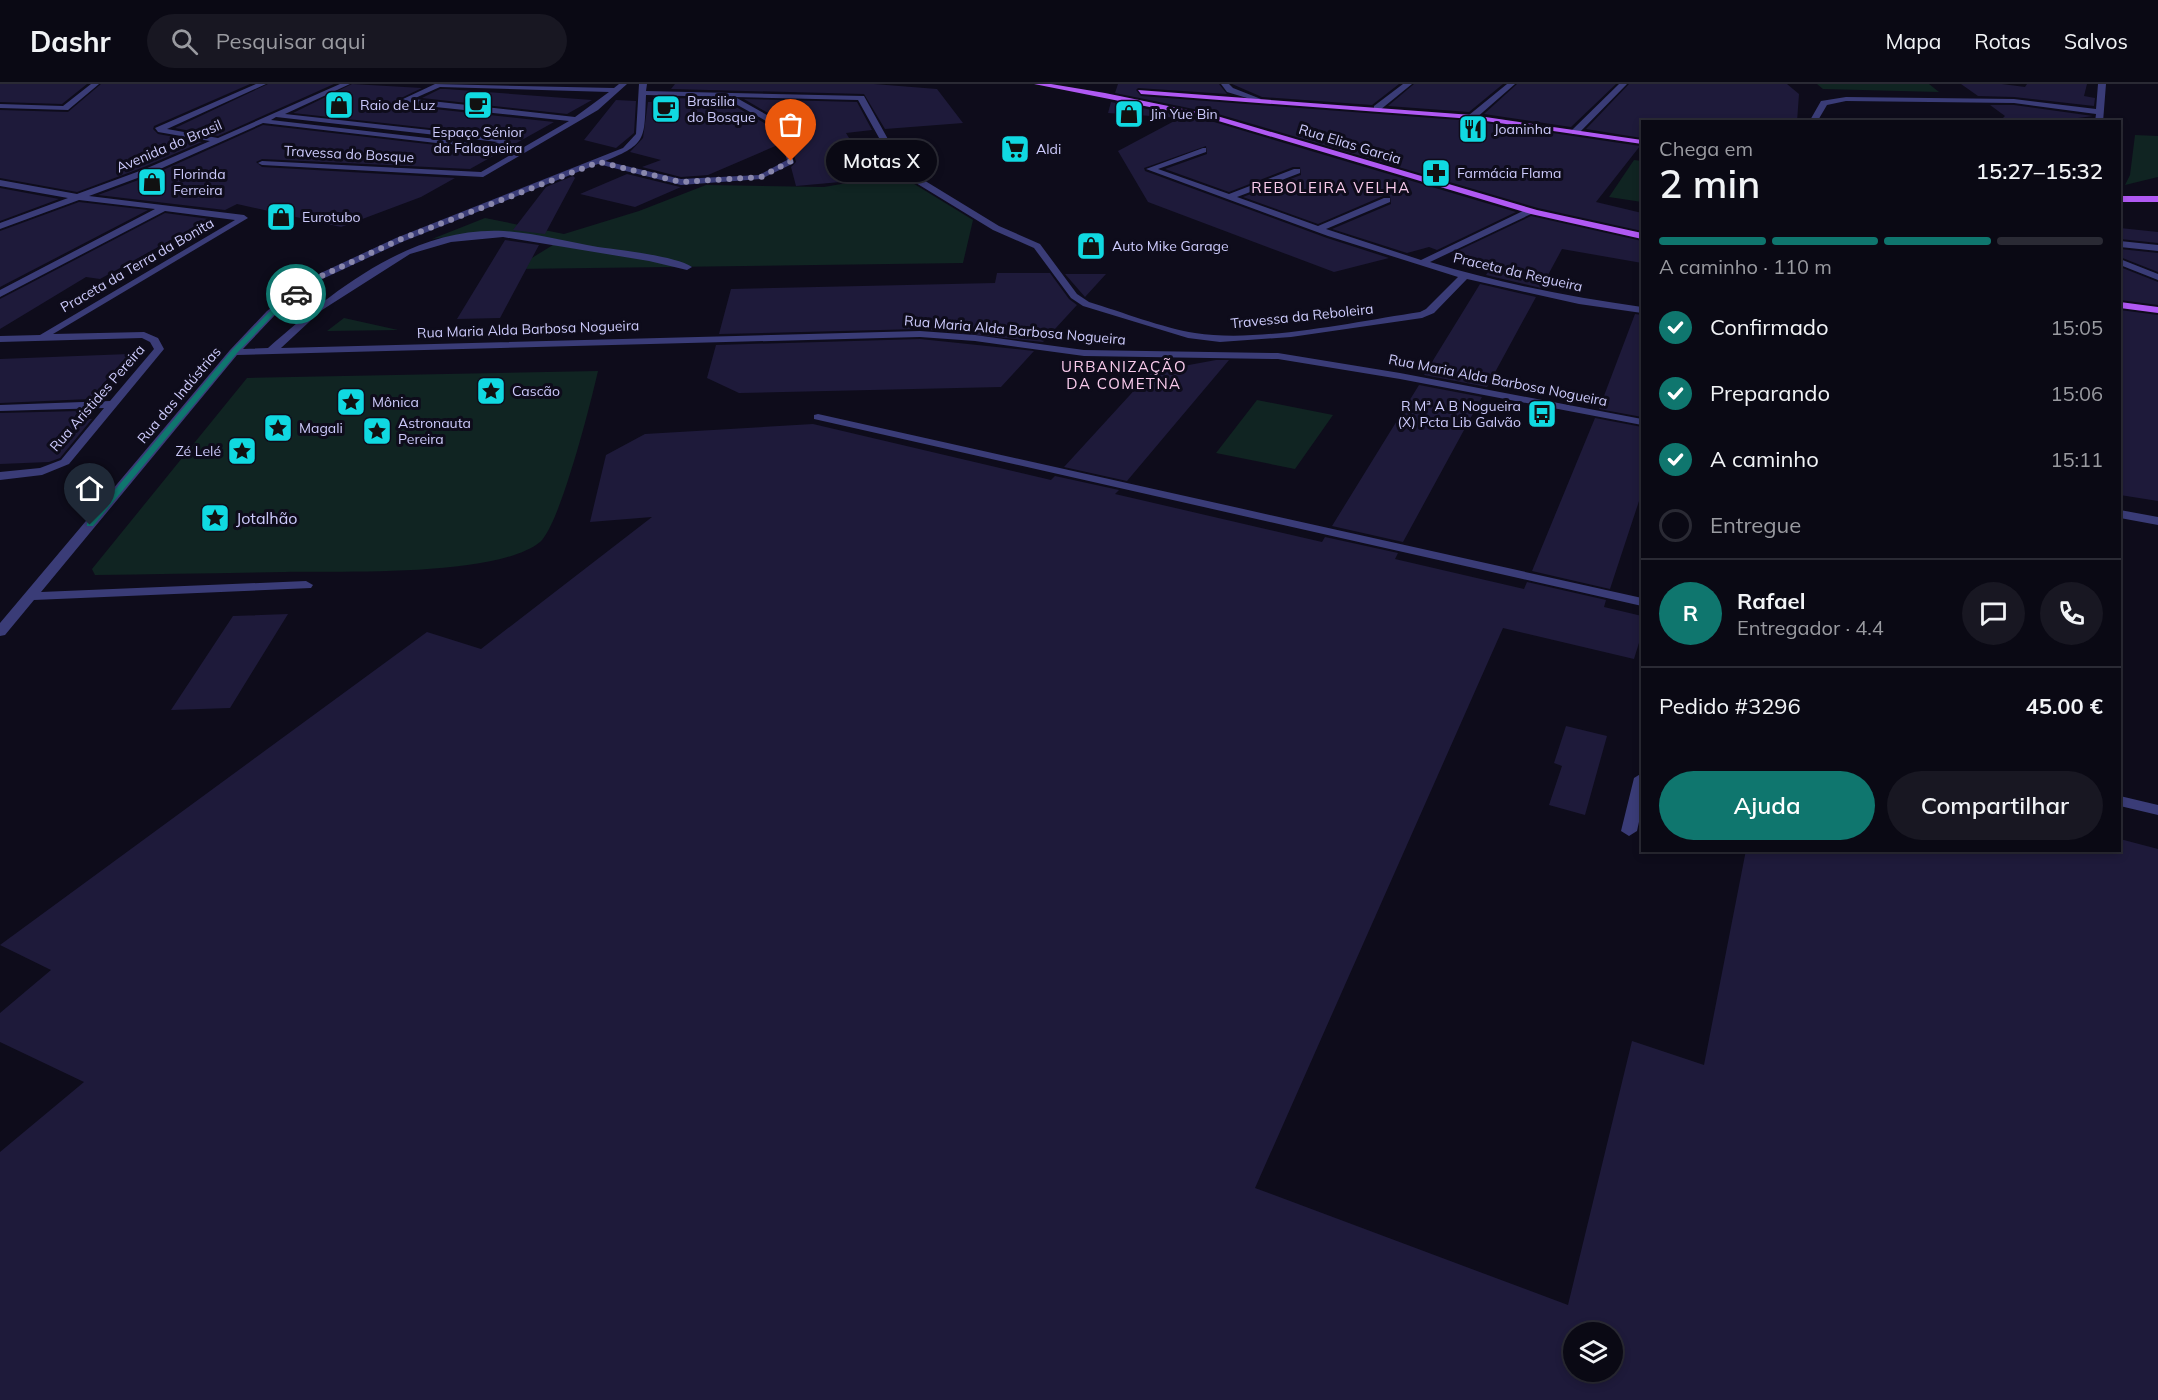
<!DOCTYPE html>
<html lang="pt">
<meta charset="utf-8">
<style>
:root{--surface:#0a0914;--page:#181722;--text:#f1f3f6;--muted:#999aa0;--line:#2a2a34;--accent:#0f766e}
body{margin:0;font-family:Mulish,sans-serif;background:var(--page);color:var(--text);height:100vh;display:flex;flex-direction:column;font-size:22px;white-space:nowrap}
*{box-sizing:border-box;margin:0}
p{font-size:20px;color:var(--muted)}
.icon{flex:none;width:33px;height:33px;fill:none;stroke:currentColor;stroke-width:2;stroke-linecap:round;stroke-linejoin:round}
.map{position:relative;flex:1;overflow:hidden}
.panel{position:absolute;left:1641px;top:36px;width:480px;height:732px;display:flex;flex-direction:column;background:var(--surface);border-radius:0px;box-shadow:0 3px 9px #0003,0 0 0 2px var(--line)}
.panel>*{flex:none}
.buttons{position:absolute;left:1563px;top:1238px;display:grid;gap:12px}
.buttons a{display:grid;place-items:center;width:60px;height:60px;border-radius:50%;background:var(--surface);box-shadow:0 3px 9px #0003,0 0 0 2px var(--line);font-size:30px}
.pin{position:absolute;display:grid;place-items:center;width:51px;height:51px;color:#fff;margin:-62px -26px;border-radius:50% 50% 50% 0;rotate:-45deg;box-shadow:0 0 6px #0007}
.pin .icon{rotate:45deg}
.courier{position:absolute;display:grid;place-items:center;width:60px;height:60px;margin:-30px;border:4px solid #0f766e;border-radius:50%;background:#fff;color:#222;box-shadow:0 2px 8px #0007}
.bubble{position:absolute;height:42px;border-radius:21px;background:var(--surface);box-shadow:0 3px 9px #0003,0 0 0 2px var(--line);font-size:20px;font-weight:600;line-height:42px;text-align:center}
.headline em{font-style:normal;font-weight:600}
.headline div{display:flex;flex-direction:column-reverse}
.headline{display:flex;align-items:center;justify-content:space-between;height:102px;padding:0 18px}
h1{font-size:39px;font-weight:600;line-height:45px}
.bar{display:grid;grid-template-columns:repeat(4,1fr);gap:9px 6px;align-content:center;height:72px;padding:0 18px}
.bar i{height:8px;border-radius:4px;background:var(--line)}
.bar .on{background:var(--accent)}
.bar p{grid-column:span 4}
.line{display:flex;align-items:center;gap:15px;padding:0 18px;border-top:2px solid var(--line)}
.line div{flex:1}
.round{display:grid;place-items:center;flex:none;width:63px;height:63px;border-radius:32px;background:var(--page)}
ol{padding:0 18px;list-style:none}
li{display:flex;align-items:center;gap:18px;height:66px}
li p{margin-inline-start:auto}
li .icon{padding:6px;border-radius:50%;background:var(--accent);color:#fff;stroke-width:4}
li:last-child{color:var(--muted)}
li i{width:33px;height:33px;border:3px solid var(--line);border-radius:50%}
.action{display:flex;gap:12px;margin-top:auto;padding:12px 18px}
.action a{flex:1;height:69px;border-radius:36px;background:var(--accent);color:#fff;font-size:24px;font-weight:600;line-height:69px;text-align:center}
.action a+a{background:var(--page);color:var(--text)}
header{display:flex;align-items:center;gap:36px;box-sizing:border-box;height:84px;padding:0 30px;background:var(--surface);border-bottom:2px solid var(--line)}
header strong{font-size:28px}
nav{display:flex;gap:33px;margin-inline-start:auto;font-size:21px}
.search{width:420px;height:54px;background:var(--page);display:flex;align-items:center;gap:15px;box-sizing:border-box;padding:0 21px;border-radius:33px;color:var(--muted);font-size:22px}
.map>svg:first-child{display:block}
.green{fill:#102422}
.building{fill:#1e1a3a;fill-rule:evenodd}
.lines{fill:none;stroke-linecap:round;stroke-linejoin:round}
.minor{fill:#3a3c77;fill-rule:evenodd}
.major{fill:#b059f3;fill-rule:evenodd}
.route{fill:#0f766e}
.done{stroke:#8a88ad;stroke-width:6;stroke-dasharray:0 10.8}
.labels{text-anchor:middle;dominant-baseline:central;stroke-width:6;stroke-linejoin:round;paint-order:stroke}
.far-poi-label{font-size:14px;fill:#cccafb;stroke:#0e0c1b;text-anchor:start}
.far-street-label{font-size:14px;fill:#cccafb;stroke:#0e0c1b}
.far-neighbourhood-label{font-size:15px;letter-spacing:1.5px;fill:#fbcced;stroke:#0e0c1b}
.poi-label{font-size:16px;fill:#cccafb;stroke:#0e0c1b;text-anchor:start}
</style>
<header>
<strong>Dashr</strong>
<div class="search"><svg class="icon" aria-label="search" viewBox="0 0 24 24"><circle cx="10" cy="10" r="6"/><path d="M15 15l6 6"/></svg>Pesquisar aqui</div>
<nav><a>Mapa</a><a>Rotas</a><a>Salvos</a></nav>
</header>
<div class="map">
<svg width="2158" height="1316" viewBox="0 0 2158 1316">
<rect width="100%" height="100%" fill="#0e0c1b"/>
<path class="green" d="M 1817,0 L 1929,0 L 1939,8 L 1823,5 Z
M 2135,51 L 2158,52 L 2158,93 L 2125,101 L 2130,91 Z
M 1634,76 L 1642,77 L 1642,118 L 1609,113 Z
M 876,94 L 911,98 L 973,136 L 963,179 L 514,185 L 561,156 L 490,147 L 432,155 L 485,134 L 564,150 L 639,127 L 706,101 L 824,103 Z
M 344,234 L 398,246 L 327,247 Z
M 598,287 C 591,318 560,441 540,458 C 497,493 343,487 285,488 C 222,489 158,490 95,491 L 92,485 L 247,294 Z
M 1257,316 L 1333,331 L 1295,385 L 1216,369 Z"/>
<path class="building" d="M 0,0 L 87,0 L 62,20 L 0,18 Z
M 101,0 L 250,0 L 154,42 L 153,45 L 158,50 L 202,58 L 144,83 L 77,108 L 0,94 L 0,26 L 68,28 Z
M 268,0 L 334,0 L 218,52 L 175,44 Z
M 352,0 L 422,4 L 401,14 L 416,23 L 554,38 L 470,85 L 262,75 L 256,78 L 262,83 L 455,94 L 421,113 L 341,143 L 237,120 L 225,126 L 98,111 L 152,91 L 263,41 L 488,67 L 508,61 L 508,56 L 502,52 L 293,29 Z
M 675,0 L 874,0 L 937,5 L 963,39 L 885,45 L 864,10 L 671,5 Z
M 1118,0 L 1219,0 L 1227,10 L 1138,4 L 1136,6 L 1141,12 L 1472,37 L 1640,62 L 1596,118 L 1642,129 L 1642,147 L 1538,124 L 1218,30 L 1115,9 Z
M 1232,0 L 1399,0 L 1372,21 L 1262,13 Z
M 1414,0 L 1503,0 L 1469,28 L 1388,22 Z
M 1517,0 L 1616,0 L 1571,43 L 1484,30 Z
M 1629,0 L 1787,0 L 1799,10 L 1797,38 L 1642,38 L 1642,54 L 1586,45 Z
M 1961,0 L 2002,0 L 2025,3 L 2027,0 L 2087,0 L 2084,12 L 2095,14 L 2094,22 L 2014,13 L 1978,12 Z
M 440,5 L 446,5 L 592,16 L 567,30 L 422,14 Z
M 664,14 L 722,15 L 775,45 L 780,60 L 708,91 L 681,93 L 642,83 L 661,76 L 630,68 L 643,54 L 648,18 L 660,18 Z
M 744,15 L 857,18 L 872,46 L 846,49 L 874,95 L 796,102 L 791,83 L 796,78 L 785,39 Z
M 616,16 L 636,17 L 634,49 L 616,64 L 584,56 Z
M 1111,18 L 1214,38 L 1516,128 L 1437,166 L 1429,163 L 1407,169 L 1332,145 L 1391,120 L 1390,112 L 1383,112 L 1318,140 L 1243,113 L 1301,91 L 1300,83 L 1293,83 L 1229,108 L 1165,85 L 1207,70 L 1206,62 L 1144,84 L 1145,87 L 1327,154 L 1389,174 L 1334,188 L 1148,118 L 1118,67 L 1180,34 L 1108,29 Z
M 1990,21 L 2014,21 L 2093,32 L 2078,34 L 2077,38 L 2003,34 L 2005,32 Z
M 627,90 L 680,103 L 681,103 L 635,123 L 580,110 Z
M 573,92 L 575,94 L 545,150 L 513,146 L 546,103 Z
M 0,104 L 59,115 L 0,137 Z
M 79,118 L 148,126 L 0,203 L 0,147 Z
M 165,129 L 209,135 L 100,195 L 86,193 L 0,245 L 0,215 Z
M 1531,132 L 1642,157 L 1642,179 L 1562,165 L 1541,204 L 1486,191 L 1491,183 L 1451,170 Z
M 2120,144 L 2158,148 L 2158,159 L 2120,155 Z
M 505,156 L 539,161 L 500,234 L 457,235 Z
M 2120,165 L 2158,169 L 2158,188 L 2120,173 Z
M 2120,183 L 2158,198 L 2158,221 L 2120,216 Z
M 997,189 L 1050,189 L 1069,215 L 1077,221 L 1043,258 L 920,245 L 719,250 L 731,205 L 995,199 Z
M 1065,190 L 1106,190 L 1085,213 Z
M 1480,200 L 1536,213 L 1487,303 L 1424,291 Z
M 2120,226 L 2158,231 L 2158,417 L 2120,411 Z
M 1635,230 L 1642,231 L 1642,333 L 1599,325 Z
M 920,255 L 1034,267 L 1001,303 L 739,309 L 707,294 L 716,261 Z
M 129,270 L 90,315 L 0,319 L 0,275 Z
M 1216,276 L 1229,276 L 1127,397 L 1064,383 L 1151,288 Z
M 1419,301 L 1482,313 L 1403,458 L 1332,442 Z
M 80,327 L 73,335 L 92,335 L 60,374 L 49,378 L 0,380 L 0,329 Z
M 1595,334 L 1642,343 L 1642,408 L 1610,505 L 1532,487 Z
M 813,340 L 1051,396 L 1055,392 L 1119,406 L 1115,410 L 1322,458 L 1325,453 L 1398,469 L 1395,475 L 1524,505 L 1527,498 L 1606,516 L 1604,523 L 1642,532 L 1642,549 L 1634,575 L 1503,544 L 1255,1104 L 1568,1221 L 1632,957 L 1704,981 L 1746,766 L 2120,766 L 2120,755 L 2158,765 L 2158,1316 L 0,1316 L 0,1068 L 84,998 L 0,958 L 0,929 L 51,886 L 0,861 L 427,548 L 481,565 L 652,433 L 590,438 L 606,371 L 645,350 ZM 1574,1248 L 1612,1248 L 1612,1287 L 1574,1287 Z
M 288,530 L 230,624 L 171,626 L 233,532 Z
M 1566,642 L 1607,652 L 1585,731 L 1549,721 L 1562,682 L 1554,679 Z"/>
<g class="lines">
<path class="minor" d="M 91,0 L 99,0 L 68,26 L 0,24 L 0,20 L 63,22 Z
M 256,0 L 266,0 L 167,45 L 218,54 L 340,0 L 350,0 L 285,30 L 502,54 L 506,56 L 506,60 L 488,65 L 263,39 L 151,89 L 89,112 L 244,131 L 248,134 L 53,250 L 144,248 L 158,254 L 164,265 L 69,380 L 42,391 L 0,396 L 0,388 L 40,384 L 61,376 L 104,324 L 0,327 L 0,321 L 110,317 L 154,265 L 150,258 L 142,254 L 0,258 L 0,252 L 40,251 L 235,136 L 165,127 L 0,213 L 0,206 L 155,125 L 79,116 L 0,145 L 0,139 L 68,114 L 0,102 L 0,96 L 77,110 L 145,85 L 210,57 L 158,48 L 155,44 ZM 276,33 L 498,58 L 488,61 L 271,36 Z
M 435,0 L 614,4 L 619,0 L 627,0 L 598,26 L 483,93 L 262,81 L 258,79 L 262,77 L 481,88 L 569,37 L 416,21 L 403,15 ZM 440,3 L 609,8 L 575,33 L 413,15 Z
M 639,0 L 647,0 L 646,7 L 864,12 L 904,84 L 999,142 L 1040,160 L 1077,210 L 1089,218 C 1122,228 1163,244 1195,249 C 1260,259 1353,238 1420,228 L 1426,225 L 1458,193 L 1328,152 L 1146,85 L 1203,64 L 1206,64 L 1206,68 L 1158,85 L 1229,110 L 1294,85 L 1300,85 L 1300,89 L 1237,113 L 1318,142 L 1384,114 L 1390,114 L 1390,118 L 1326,145 L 1421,176 L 1525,126 L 1531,126 L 1531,130 L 1430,178 C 1499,199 1570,213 1642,223 L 1642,229 L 1579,220 L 1467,195 L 1434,229 L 1422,234 L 1291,253 L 1220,258 L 1188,254 L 1083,222 L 1071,214 L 1034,164 L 993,146 L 898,88 L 858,16 L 735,13 L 783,40 L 794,79 L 761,95 L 681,101 L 598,80 L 402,158 L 316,198 L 275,231 L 243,265 L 268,264 C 333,207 412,142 504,147 C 535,149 568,158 598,163 C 620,166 676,172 692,183 L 687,186 L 649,177 L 503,153 L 451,158 L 410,170 L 322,226 L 281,264 L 920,247 L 975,251 L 1084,266 L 1278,269 L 1400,289 L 1642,335 L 1642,341 L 1400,295 L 1278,275 L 1084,272 L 975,257 L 920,253 L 237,271 L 41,508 L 306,497 L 313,501 L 311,504 L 34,516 L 5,551 L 0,552 L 0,539 L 230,266 L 267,227 L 310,194 L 396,154 L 623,64 L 636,50 ZM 646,11 L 723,13 L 777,43 L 787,76 L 759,91 L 681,95 L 605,77 C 648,60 644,54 646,11 Z
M 1221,0 L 1229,0 L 1233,4 L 1261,15 L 1257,17 L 1227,8 Z
M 1403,0 L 1412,0 L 1380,26 L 1374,26 L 1374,22 Z
M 1507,0 L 1515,0 L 1475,35 L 1469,35 L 1469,31 Z
M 1619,0 L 1627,0 L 1578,50 L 1572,50 L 1572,46 Z
M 2098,0 L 2106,0 L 2103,38 L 2095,38 L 2096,30 L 2014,19 L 1846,17 L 1827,21 L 1817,38 L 1809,38 L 1821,17 L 1846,13 L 2014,15 L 2096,25 Z
M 2120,157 L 2158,161 L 2158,167 L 2120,163 Z
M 2120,175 L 2158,190 L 2158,196 L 2120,181 Z
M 818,330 L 1642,514 L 1642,522 L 814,335 L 814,331 Z
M 2120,426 L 2158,433 L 2158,441 L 2120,434 Z
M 1642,689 L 1642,724 L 1637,747 L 1629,752 L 1621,747 L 1634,694 Z
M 2120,712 L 2158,721 L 2158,731 L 2120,722 Z"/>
<path class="major" d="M 1034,0 L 1051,0 L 1105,9 L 1217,32 L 1537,126 L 1642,149 L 1642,155 L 1531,130 L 1215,36 Z
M 1138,6 L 1472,31 L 1642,56 L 1642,60 L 1472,35 L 1141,10 Z
M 2120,112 L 2158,112 L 2158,118 L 2120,118 Z
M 2120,218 L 2158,223 L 2158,229 L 2120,224 Z"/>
</g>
<path class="route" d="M 293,208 L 299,210 L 273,231 L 237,269 L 93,442 L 87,442 L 87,439 L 232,266 L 269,228 Z"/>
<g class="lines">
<path class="done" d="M 296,210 L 313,196 L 399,156 L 599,78 L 681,98 L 761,93 L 791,77"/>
</g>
<defs>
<g id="shop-square" transform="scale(1.5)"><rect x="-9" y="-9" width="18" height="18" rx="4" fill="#10d9e1" stroke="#0e0c1b"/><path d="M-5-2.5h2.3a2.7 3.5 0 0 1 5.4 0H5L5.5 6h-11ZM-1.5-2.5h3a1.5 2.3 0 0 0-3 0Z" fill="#111"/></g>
<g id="cafe-square" transform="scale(1.5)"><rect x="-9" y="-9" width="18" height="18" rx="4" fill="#10d9e1" stroke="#0e0c1b"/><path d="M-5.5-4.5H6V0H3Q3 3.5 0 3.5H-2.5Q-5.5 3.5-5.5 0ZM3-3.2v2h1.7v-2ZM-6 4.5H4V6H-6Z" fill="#111"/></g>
<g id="restaurant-square" transform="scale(1.5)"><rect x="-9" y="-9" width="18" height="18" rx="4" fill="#10d9e1" stroke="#0e0c1b"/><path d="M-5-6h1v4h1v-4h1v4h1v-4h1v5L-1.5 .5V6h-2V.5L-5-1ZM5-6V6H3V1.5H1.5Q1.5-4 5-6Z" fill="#111"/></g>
<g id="supermarket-square" transform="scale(1.5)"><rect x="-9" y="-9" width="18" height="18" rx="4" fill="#10d9e1" stroke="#0e0c1b"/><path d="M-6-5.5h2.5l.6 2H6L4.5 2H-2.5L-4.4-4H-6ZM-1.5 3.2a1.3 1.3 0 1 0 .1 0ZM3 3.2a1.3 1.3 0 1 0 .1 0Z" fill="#111"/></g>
<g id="pharmacy-square" transform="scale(1.5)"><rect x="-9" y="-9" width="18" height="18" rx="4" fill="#10d9e1" stroke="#0e0c1b"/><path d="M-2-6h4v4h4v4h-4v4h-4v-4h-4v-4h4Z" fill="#111"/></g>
<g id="sight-square" transform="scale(1.5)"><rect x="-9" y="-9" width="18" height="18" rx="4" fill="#10d9e1" stroke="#0e0c1b"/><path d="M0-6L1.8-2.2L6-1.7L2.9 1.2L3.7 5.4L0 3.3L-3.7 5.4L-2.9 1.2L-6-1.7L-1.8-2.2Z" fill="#111"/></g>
<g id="bus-square" transform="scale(1.5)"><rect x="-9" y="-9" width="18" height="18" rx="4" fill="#10d9e1" stroke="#0e0c1b"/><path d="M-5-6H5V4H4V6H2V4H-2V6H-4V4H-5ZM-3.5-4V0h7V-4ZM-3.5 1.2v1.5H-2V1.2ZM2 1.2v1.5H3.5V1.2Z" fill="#111"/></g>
</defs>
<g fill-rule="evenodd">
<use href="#shop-square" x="339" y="21"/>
<use href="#cafe-square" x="478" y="21"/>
<use href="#cafe-square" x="666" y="25"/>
<use href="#shop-square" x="1129" y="30"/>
<use href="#restaurant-square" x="1473" y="45"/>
<use href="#supermarket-square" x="1015" y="65"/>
<use href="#pharmacy-square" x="1436" y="89"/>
<use href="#shop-square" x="152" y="98"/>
<use href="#shop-square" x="281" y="133"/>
<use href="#shop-square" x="1091" y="162"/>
<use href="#sight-square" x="491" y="307"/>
<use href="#sight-square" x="351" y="318"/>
<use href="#bus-square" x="1542" y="330"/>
<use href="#sight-square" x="278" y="344"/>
<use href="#sight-square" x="377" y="347"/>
<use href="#sight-square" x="242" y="367"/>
<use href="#sight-square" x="215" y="434"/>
</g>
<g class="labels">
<g class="far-poi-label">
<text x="687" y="17">Brasilia<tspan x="687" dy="16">do Bosque</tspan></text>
<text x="360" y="21">Raio de Luz</text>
<text x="1150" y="30">Jin Yue Bin</text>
<text x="1494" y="45">Joaninha</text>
<text x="478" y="48" text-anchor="middle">Espaço Sénior<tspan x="478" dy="16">da Falagueira</tspan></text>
<text x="1036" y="65">Aldi</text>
<text x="1457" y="89">Farmácia Flama</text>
<text x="173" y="90">Florinda<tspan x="173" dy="16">Ferreira</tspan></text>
<text x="302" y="133">Eurotubo</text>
<text x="1112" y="162">Auto Mike Garage</text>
<text x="512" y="307">Cascão</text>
<text x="372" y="318">Mônica</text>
<text x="1521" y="322" text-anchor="end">R Mª A B Nogueira<tspan x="1521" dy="16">(X) Pcta Lib Galvão</tspan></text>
<text x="398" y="339">Astronauta<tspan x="398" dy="16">Pereira</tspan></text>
<text x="299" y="344">Magali</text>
<text x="221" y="367" text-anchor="end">Zé Lelé</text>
</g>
<g class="far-street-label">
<text transform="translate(1350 60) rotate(17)">Rua Elias Garcia</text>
<text transform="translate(169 62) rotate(-23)">Avenida do Brasil</text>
<text transform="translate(349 70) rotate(3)">Travessa do Bosque</text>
<text transform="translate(137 181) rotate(-30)">Praceta da Terra da Bonita</text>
<text transform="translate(1518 188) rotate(13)">Praceta da Regueira</text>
<text transform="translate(1302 232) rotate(-6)">Travessa da Reboleira</text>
<text transform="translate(528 245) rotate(-2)">Rua Maria Alda Barbosa Nogueira</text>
<text transform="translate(1015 246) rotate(5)">Rua Maria Alda Barbosa Nogueira</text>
<text transform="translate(1498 296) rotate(11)">Rua Maria Alda Barbosa Nogueira</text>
<text transform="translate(179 311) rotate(-50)">Rua das Indústrias</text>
<text transform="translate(97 314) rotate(-49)">Rua Aristides Pereira</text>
</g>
<g class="far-neighbourhood-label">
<text x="1331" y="103">REBOLEIRA VELHA</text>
<text x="1124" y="282">URBANIZAÇÃO<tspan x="1124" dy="17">DA COMETNA</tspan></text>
</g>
<g class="poi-label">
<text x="236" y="434">Jotalhão</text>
</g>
</g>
</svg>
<div class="buttons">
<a><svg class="icon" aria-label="layers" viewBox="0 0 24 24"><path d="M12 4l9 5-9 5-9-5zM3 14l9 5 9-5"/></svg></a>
</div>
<div class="pin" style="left:791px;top:77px;background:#ea580c"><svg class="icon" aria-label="bag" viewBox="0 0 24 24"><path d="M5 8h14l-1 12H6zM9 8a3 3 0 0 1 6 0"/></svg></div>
<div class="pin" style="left:90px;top:441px;background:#1f2937"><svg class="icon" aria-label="home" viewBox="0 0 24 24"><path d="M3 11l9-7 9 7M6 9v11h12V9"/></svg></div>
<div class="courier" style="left:296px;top:210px"><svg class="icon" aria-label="car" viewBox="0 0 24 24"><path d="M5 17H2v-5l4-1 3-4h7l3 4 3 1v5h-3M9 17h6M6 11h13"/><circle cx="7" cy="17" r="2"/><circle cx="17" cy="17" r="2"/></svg></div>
<div class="bubble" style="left:826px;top:56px;width:111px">Motas X</div>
<section class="panel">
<div class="headline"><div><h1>2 min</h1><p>Chega em</p></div><em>15:27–15:32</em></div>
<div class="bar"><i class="on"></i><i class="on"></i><i class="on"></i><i></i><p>A caminho · 110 m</p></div>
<ol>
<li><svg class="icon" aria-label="check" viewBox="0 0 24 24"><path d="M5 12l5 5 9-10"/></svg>Confirmado<p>15:05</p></li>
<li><svg class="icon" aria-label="check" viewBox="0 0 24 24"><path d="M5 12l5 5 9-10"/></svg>Preparando<p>15:06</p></li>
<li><svg class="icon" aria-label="check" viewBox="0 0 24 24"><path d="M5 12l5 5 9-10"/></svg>A caminho<p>15:11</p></li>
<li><i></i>Entregue</li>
</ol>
<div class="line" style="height:108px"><b class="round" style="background:var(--accent);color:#fff">R</b><div><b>Rafael</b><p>Entregador · 4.4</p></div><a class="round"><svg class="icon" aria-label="chat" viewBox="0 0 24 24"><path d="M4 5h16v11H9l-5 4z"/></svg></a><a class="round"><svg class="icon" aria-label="phone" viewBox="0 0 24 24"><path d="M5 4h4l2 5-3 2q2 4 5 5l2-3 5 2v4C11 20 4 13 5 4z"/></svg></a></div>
<div class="line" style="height:78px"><div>Pedido #3296</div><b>45.00 €</b></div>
<div class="action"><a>Ajuda</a><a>Compartilhar</a></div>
</section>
</div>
